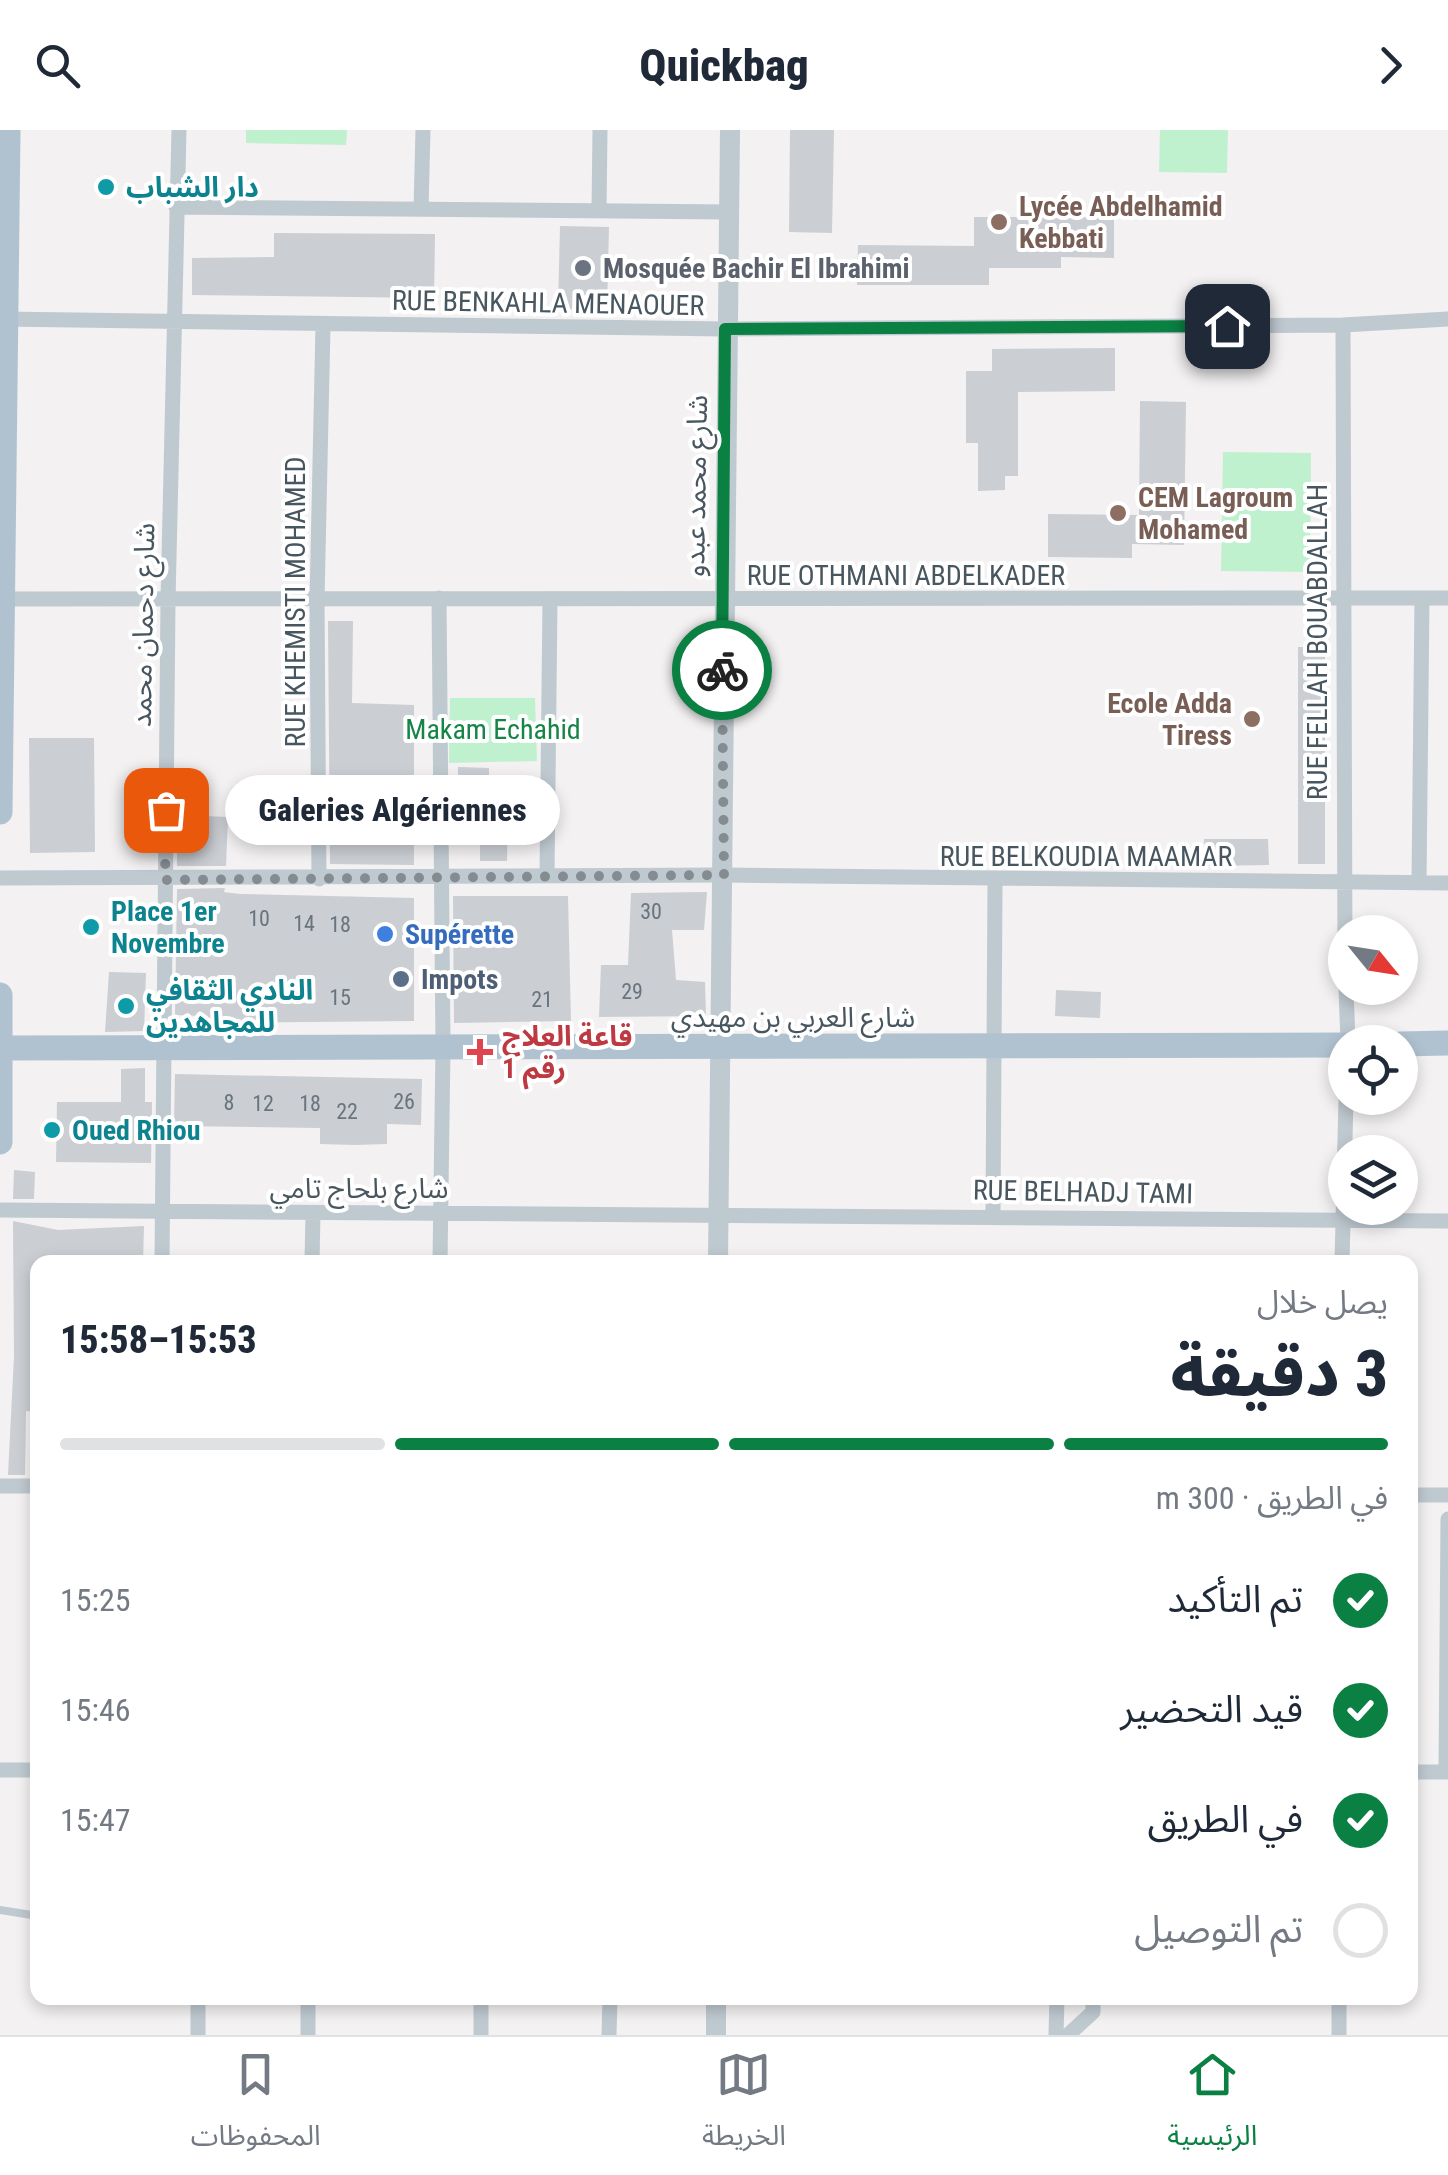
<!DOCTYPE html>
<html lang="ar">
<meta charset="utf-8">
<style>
:root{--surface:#fff;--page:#f6f6f7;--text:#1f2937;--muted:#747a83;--line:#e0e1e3;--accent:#0b8043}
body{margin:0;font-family:"Roboto Condensed","Noto Sans Arabic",sans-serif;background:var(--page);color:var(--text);direction:rtl;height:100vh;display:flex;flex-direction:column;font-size:38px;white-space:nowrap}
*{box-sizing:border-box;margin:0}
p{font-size:32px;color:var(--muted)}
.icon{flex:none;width:55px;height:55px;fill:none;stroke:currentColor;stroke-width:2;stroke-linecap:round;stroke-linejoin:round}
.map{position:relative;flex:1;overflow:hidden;direction:ltr}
.sheet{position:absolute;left:30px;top:1125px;width:1388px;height:750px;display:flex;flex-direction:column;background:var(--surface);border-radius:20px;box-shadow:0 5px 15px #0003;direction:rtl}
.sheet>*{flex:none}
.needle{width:65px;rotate:120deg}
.buttons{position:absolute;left:1328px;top:785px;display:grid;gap:20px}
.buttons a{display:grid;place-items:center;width:90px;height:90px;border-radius:50%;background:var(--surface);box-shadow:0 5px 15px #0003;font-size:50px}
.pin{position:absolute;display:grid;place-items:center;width:85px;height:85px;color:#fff;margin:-42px;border-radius:20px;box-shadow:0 5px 15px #0006}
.courier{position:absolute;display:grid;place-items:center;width:100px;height:100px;margin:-50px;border:8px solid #0b8043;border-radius:50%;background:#fff;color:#222;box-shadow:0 2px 12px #0007}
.bubble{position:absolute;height:70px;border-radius:35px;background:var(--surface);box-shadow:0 5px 15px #0003;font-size:32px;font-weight:800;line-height:70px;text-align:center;direction:rtl}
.head em{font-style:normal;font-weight:800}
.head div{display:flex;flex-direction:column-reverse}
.head{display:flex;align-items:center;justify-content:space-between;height:170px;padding:0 30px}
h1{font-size:65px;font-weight:800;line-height:75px}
.bar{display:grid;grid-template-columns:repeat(4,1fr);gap:15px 10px;align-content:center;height:120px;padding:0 30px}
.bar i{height:12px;border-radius:8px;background:var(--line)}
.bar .selected{background:var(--accent)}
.bar p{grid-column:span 4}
ol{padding:0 30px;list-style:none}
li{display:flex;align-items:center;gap:30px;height:110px}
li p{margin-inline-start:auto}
li .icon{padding:10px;border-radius:50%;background:var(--accent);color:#fff;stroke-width:4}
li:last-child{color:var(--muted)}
li i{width:55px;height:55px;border:5px solid var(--line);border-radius:50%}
header{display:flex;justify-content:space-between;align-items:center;height:130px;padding:0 30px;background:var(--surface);font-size:45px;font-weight:800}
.tab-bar{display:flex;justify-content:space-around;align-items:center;height:140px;border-top:2px solid var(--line);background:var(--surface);font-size:28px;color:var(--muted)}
.tab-bar a{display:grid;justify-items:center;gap:5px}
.tab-bar .selected{color:var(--accent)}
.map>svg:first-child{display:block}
.green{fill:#bff1cf}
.building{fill:#cbced3}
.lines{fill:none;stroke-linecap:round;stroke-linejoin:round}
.service{stroke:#bfc9d0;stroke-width:8}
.minor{stroke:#bfc9d0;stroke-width:15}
.tertiary{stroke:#bfc9d0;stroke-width:20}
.primary{stroke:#b0c2d0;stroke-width:25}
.done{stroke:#848c92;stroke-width:10;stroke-dasharray:0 18}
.route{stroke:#0b8043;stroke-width:12}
.culture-dot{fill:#0f9aa8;stroke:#fff;stroke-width:4}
.education-dot{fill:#8d6e63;stroke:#fff;stroke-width:4}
.worship-dot{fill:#6b7280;stroke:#fff;stroke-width:4}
.shop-dot{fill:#3f7fe0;stroke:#fff;stroke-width:4}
.service-dot{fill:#5c6f8a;stroke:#fff;stroke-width:4}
.health-dot{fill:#e0444e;stroke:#fff;stroke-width:4}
.labels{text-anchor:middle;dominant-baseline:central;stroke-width:8;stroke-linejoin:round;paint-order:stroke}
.number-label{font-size:22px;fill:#69747c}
.culture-label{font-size:28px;font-weight:bold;fill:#0d838f;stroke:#fff;text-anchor:start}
.education-label{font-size:28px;font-weight:bold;fill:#785e54;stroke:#fff;text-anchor:start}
.worship-label{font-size:28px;font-weight:bold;fill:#5b616d;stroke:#fff;text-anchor:start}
.street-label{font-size:28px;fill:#48565f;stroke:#fff}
.park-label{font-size:28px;fill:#158446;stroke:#fff}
.shop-label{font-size:28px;font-weight:bold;fill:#366cbe;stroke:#fff;text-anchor:start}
.service-label{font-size:28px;font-weight:bold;fill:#4e5e75;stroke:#fff;text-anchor:start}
.health-label{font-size:28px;font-weight:bold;fill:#be3a42;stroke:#fff;text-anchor:start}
</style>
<header><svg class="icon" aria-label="forward" viewBox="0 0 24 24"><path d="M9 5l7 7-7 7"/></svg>Quickbag<svg class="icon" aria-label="search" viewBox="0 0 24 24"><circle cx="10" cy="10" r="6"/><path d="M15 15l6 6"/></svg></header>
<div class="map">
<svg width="1448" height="1905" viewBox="0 0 1448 1905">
<rect width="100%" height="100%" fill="#f3f1f1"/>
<path class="green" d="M 246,0 L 347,0 L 346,15 L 246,13 Z
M 1160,0 L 1228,0 L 1227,43 L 1159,42 Z
M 1223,322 L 1311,323 L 1310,442 L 1221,441 Z
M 450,568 L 535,568 L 537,631 L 449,633 Z"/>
<path class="building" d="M 790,0 L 834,0 L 832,103 L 789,102 Z
M 974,87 L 1114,87 L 1114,128 L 1061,127 L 1061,138 L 989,138 L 989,155 L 857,155 L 858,115 L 974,116 Z
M 560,96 L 609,97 L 607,180 L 558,179 Z
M 274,103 L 435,104 L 434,168 L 192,165 L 192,128 L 274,127 Z
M 1115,218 L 1115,261 L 1018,262 L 1018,346 L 1005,346 L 1005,360 L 978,361 L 978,313 L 966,313 L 966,241 L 992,241 L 992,219 Z
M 1140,271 L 1186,272 L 1184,415 L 1132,414 L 1132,428 L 1048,427 L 1048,384 L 1139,385 Z
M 328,491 L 353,491 L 352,573 L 414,575 L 414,735 L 330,734 Z
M 1298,517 L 1325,517 L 1325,734 L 1298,734 Z
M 29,608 L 94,608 L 95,722 L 30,723 Z
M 458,637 L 489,638 L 489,682 L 508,683 L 507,731 L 480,731 L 480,686 L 458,684 Z
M 177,685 L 228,687 L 226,736 L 177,736 Z
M 1204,709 L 1268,709 L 1269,735 L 1205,736 Z
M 225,758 L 224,762 L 240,764 L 414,768 L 414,891 L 200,893 L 200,886 L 175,885 L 177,759 Z
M 707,762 L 704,800 L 672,800 L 676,850 L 705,852 L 706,886 L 599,887 L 601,835 L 628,835 L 631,763 Z
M 453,766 L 568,766 L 571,891 L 454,893 Z
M 109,842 L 146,843 L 144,901 L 105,902 Z
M 1056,860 L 1101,862 L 1100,888 L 1055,886 Z
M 145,938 L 145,972 L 152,972 L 151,1033 L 56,1032 L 57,972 L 121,972 L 121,939 Z
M 175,944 L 422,949 L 421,995 L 387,994 L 387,1014 L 355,1015 L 320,1014 L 320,998 L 174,996 Z
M 14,1040 L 35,1042 L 34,1069 L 13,1069 Z
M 13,1091 L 58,1100 L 144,1096 L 143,1132 L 45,1129 L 38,1132 L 38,1282 L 26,1281 L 25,1345 L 8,1345 L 14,1226 Z"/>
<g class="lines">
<path class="service" d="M 0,1780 L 38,1786"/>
<path class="minor" d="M 176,77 L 729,82
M 421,79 L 423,0
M 599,81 L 600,0
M 2,189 L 725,199 L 1343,195 L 1448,189
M 1343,195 L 1345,830
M 439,468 L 443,916 L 440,1132
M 0,469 L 1448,468
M 547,746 L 550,469
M 0,748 L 724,745 L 1448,753
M 319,749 L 317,470 L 323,196
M 1419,753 L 1422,468
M 1346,858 L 1348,912
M 0,1080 L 1448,1091
M 993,1086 L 995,752
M 162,1132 L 168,470 L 179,0
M 312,1132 L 313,1083
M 1342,1132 L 1346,968
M 0,1356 L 38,1356
M 1410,1365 L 1448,1365
M 0,1640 L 38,1640
M 1410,1642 L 1448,1642
M 1446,1642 L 1448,1389
M 481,1868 L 481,1905
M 198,1905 L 198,1868
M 308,1905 L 308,1868
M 609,1905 L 610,1868
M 1056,1905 L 1057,1868
M 1068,1905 L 1093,1882 L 1093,1868
M 1339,1905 L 1339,1868"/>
<path class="tertiary" d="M 718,1132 L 730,0
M 716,1905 L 716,1868"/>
<path class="primary" d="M 0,682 L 8,0
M 0,865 L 0,1012
M 1400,914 L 1448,913
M 1,918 L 1345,915"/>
</g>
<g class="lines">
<path class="done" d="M 166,680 L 165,750 L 724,745 L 722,540"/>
<path class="route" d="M 722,540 L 725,199 L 1227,196"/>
</g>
<g class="culture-dot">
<circle cx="106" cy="57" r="10"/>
<circle cx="91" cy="797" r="10"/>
<circle cx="126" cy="876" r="10"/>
<circle cx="52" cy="1000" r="10"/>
</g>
<g class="education-dot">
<circle cx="999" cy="92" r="10"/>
<circle cx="1118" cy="383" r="10"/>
<circle cx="1252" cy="589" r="10"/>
</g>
<circle class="worship-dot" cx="583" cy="138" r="10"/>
<circle class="shop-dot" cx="385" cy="804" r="10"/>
<circle class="service-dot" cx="401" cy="849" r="10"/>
<path class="health-dot" d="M475 907h10v10h10v10h-10v10h-10v-10h-10v-10h10z"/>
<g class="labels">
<g class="number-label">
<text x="651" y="781">30</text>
<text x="259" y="788">10</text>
<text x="304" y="793">14</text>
<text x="340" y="794">18</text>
<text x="632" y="861">29</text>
<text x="340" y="867">15</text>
<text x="542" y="869">21</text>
<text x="404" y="971">26</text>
<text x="229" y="972">8</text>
<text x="263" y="973">12</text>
<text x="310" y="973">18</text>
<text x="347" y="981">22</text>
</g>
<g class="culture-label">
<text x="126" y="57">دار الشباب</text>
<text x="111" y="781">Place 1er<tspan x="111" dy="32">Novembre</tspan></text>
<text x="146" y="860">النادي الثقافي<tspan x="146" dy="32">للمجاهدين</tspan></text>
<text x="72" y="1000">Oued Rhiou</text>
</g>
<g class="education-label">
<text x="1019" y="76">Lycée Abdelhamid<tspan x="1019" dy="32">Kebbati</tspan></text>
<text x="1138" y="367">CEM Lagroum<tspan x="1138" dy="32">Mohamed</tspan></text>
<text x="1232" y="573" text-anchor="end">Ecole Adda<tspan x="1232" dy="32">Tiress</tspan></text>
</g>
<g class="worship-label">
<text x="603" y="138">Mosquée Bachir El Ibrahimi</text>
</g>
<g class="street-label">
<text transform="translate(548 173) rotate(1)">RUE BENKAHLA MENAOUER</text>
<text transform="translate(696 356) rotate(-89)">شارع محمد عبدو</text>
<text x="906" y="445">RUE OTHMANI ABDELKADER</text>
<text transform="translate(295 472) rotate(-90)">RUE KHEMISTI MOHAMED</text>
<text transform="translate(143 495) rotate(-89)">شارع دحمان محمد</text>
<text transform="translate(1317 512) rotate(-90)">RUE FELLAH BOUABDALLAH</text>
<text x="1086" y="726">RUE BELKOUDIA MAAMAR</text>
<text x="793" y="887">شارع العربي بن مهيدي</text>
<text x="359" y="1058">شارع بلحاج تامي</text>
<text transform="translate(1083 1062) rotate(1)">RUE BELHADJ TAMI</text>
</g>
<g class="park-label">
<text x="493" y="599">Makam Echahid</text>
</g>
<g class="shop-label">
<text x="405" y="804">Supérette</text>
</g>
<g class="service-label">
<text x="421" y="849">Impots</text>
</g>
<g class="health-label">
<text x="502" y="906">قاعة العلاج<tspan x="502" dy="32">رقم 1</tspan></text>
</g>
</g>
</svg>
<div class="buttons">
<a><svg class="needle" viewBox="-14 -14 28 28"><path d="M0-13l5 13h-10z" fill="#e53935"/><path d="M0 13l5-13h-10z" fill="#747a83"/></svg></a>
<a><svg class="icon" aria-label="locate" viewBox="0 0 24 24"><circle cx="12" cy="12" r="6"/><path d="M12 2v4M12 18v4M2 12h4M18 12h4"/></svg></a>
<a><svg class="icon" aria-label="layers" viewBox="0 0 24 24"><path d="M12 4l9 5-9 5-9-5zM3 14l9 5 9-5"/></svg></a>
</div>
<div class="pin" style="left:166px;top:680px;background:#ea580c"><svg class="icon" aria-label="bag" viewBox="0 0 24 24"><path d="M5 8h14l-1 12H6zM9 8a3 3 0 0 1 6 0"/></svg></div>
<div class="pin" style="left:1227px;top:196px;background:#1f2937"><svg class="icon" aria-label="home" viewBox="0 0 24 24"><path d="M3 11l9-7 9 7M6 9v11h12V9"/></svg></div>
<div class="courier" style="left:722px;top:540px"><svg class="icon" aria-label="bike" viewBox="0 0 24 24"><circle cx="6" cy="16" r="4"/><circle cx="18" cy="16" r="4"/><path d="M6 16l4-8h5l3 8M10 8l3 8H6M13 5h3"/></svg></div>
<div class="bubble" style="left:225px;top:645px;width:335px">Galeries Algériennes</div>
<section class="sheet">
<div class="head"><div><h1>3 دقيقة</h1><p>يصل خلال</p></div><em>15:53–15:58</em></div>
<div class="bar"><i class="selected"></i><i class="selected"></i><i class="selected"></i><i></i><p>في الطريق · 300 m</p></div>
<ol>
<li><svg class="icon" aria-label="check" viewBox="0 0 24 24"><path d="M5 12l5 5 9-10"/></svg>تم التأكيد<p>15:25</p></li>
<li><svg class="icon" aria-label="check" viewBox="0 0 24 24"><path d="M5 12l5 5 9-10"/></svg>قيد التحضير<p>15:46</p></li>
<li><svg class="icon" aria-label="check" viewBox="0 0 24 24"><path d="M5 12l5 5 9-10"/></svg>في الطريق<p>15:47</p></li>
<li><i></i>تم التوصيل</li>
</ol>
</section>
</div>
<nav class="tab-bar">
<a class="selected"><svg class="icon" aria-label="home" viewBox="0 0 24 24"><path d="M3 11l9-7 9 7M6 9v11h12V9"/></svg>الرئيسية</a>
<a><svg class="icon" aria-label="map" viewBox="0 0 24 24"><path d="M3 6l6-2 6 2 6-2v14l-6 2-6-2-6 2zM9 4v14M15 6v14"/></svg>الخريطة</a>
<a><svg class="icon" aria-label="saved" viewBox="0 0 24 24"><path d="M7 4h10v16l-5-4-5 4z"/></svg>المحفوظات</a>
</nav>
